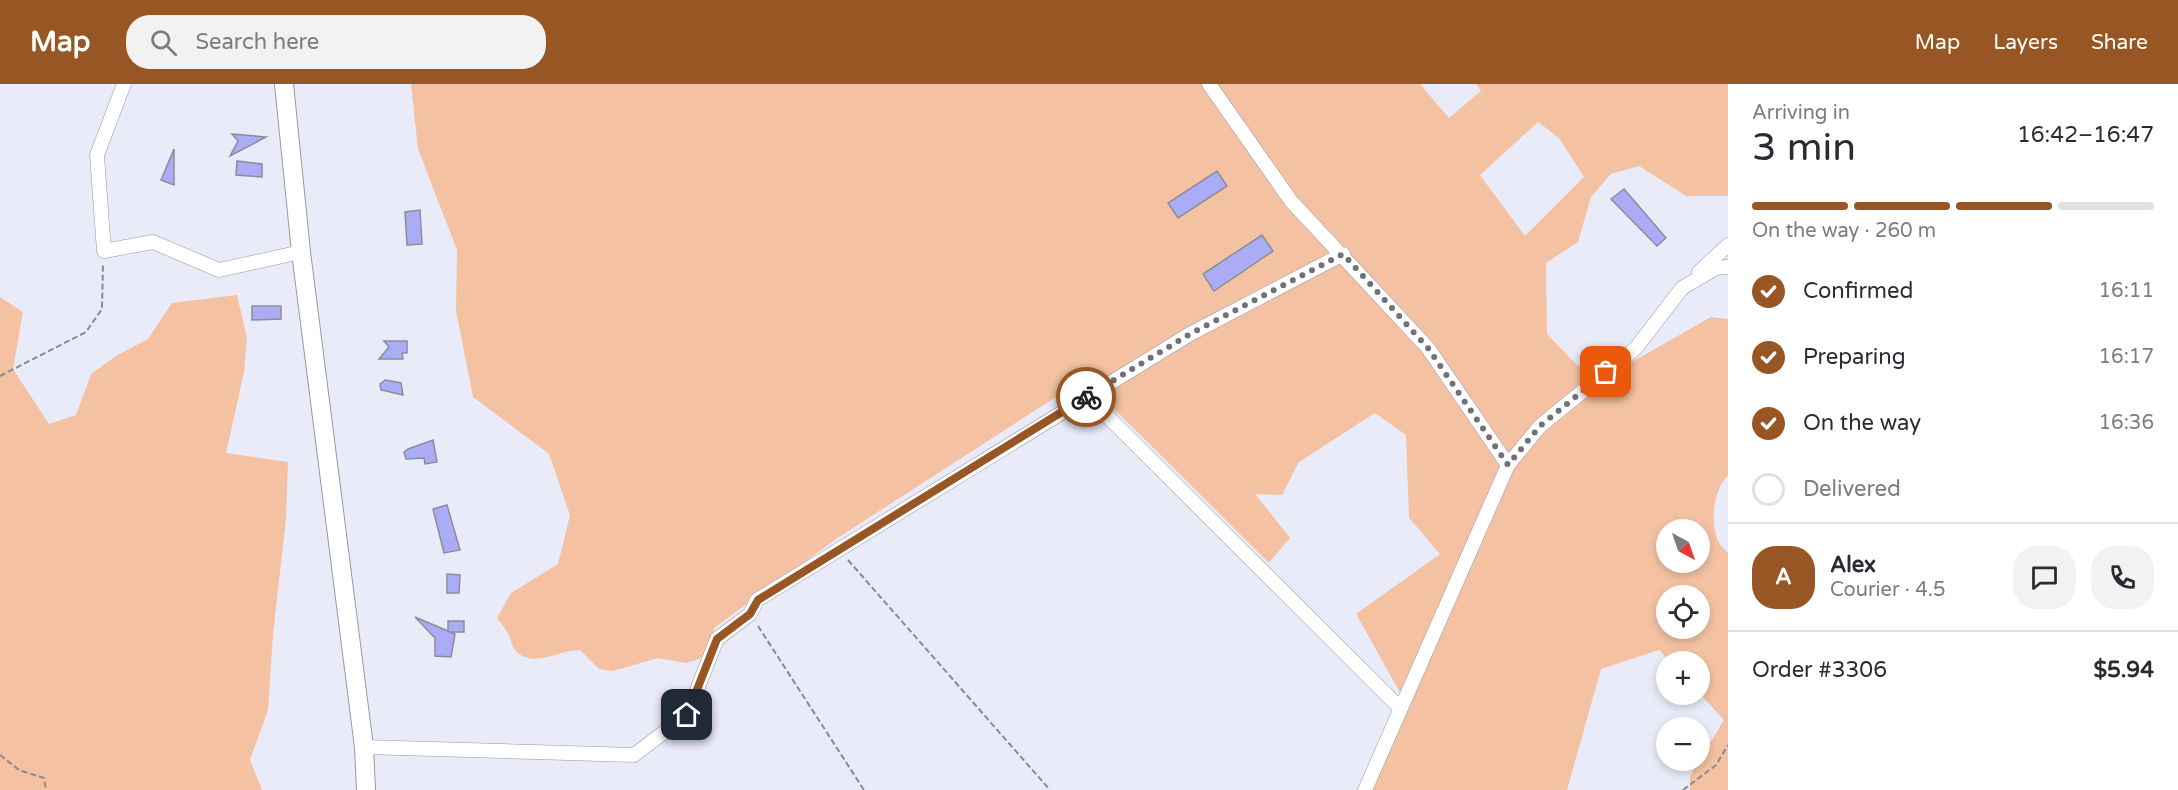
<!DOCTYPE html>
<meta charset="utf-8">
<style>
:root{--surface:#fff;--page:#f2f2f3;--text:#2b2b33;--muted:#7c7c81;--line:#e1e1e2;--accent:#985624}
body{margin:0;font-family:"Varela Round",sans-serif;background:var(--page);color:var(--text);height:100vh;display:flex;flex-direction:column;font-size:22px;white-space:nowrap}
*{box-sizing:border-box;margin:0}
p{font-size:20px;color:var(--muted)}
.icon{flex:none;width:33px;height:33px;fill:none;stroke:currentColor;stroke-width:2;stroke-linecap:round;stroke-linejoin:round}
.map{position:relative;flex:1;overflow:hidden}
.sheet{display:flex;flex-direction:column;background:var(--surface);width:450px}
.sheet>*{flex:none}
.needle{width:39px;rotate:140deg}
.buttons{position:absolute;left:1656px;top:435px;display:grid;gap:12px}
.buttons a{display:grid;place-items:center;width:54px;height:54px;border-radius:50%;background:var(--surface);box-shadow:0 3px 9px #0003;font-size:30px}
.pin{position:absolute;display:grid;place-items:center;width:51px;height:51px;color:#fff;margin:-26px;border-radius:12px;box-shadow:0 3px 9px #0006}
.courier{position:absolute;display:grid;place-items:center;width:60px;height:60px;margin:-30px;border:4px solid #985624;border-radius:50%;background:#fff;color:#222;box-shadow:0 2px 8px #0007}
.headline em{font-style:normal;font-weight:600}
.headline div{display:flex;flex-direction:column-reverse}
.headline{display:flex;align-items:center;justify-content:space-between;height:102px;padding:0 24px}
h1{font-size:39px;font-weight:600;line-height:45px}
.bar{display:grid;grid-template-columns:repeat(4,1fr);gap:9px 6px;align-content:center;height:72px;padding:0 24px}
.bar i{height:8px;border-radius:4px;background:var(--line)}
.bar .current{background:var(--accent)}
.bar p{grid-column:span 4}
.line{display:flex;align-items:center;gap:15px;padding:0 24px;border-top:2px solid var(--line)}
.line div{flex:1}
.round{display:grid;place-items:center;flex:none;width:63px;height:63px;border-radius:24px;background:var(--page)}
ol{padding:0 24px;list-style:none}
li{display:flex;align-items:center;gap:18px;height:66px}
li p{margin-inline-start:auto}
li .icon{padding:6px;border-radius:50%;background:var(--accent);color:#fff;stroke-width:4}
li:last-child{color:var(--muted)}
li i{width:33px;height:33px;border:3px solid var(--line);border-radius:50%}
header{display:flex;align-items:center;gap:36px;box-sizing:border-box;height:84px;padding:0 30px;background:var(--accent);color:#fff}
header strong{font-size:28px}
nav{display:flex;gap:33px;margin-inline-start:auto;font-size:21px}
.search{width:420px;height:54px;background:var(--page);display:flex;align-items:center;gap:15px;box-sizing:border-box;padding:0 21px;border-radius:24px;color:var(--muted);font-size:22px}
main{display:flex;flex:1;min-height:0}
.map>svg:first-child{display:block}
.green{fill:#f4c2a2;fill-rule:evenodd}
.building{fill:#aaadf6;stroke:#8c8d9a;stroke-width:1.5}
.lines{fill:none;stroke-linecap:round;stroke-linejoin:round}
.minor-casing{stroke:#9698a5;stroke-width:15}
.major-casing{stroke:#9698a5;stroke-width:20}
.path{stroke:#898993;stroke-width:2;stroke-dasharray:6 3;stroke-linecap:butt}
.minor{stroke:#fff;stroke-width:14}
.major{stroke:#fff;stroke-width:18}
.done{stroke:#71717a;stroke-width:6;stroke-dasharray:0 10.8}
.route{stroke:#985624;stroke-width:8}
</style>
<header>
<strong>Map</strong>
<div class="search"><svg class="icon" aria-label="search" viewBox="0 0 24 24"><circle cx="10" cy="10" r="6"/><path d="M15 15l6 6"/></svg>Search here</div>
<nav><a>Map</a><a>Layers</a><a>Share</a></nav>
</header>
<main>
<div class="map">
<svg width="1728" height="706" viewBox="0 0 1728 706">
<rect width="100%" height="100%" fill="#eaebf9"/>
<path class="green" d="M 411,0 L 1420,0 L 1449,34 L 1481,7 L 1476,0 L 1728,0 L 1728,112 L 1686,112 L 1639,82 L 1611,90 L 1591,113 L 1578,158 L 1546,179 L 1547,250 L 1577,281 L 1618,286 L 1711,233 L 1728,235 L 1728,391 C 1714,406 1710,434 1717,454 C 1718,459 1724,465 1728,469 L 1728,706 L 1690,706 L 1690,692 L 1724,636 L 1700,610 L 1700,578 L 1670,577 L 1659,566 L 1601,585 L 1567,706 L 1369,706 L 1407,621 L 1356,530 L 1440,470 L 1409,434 L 1406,351 L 1375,329 L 1299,378 L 1282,411 L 1255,410 L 1290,454 L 1269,479 L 1084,295 L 836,455 L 714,544 L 711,566 L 699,575 L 686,579 L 658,574 L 613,587 L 599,585 L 580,566 C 558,566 533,585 516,567 C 512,563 512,559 510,554 C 508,547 501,540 497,534 L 511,509 L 558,480 L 570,431 L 549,370 L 473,313 L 456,227 L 457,166 L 418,65 ZM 1538,38 L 1559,54 L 1584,93 L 1525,152 L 1480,91 ZM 1666,446 L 1700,446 L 1700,478 L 1666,478 ZM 1666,512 L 1700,512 L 1700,544 L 1666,544 Z
M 237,211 L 247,254 L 244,288 L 226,369 L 288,378 L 286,435 L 273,550 L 268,626 L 250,676 L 262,706 L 0,706 L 0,213 L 23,228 L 13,285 L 49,340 L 76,331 L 91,290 L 116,272 L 148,255 L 172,219 Z"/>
<path class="building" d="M 232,50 L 266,53 L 230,72 L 238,57 Z
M 174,65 L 174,101 L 161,96 Z
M 237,77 L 262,80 L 262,93 L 236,91 Z
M 1217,87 L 1227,102 L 1178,134 L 1168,119 Z
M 1624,105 L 1666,154 L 1657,162 L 1611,115 Z
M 420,126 L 422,160 L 407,161 L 405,128 Z
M 1262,151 L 1273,167 L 1214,207 L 1203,190 Z
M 252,222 L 281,222 L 281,235 L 252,236 Z
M 384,257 L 407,257 L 407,269 L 402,269 L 403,275 L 379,275 L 389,263 Z
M 385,296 L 401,299 L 403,311 L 381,306 L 380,300 Z
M 433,356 L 437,378 L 425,380 L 424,374 L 406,375 L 404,368 L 408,365 Z
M 447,421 L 460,466 L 444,469 L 433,425 Z
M 447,490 L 460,491 L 459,509 L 447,509 Z
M 415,533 L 448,547 L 448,537 L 464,537 L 464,548 L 449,548 L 455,550 L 451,573 L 435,572 L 435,554 Z"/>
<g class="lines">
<g class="minor-casing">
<path id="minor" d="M 124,0 L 97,71 L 104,167 L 153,158 L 219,186 L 301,168
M 1209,0 L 1291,117 L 1428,264 L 1508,381 L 1365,706
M 1699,188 L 1728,161
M 1087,312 L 1399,623
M 1508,381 L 1540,342 L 1636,264 L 1682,204 L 1716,184 L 1728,183
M 364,663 L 634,671 L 687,631 L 717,555 L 750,530 L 757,516 L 1190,250 L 1343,170"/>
</g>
<g class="major-casing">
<path id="major" d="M 284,0 L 301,168 L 364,663 L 366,706"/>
</g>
<path class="path" d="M 0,292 L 86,248 L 102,225 L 103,179
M 848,476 L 1050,706
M 758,542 L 864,706
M 0,671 L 19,686 L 44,694 L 46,706
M 1683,706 L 1716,681 L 1728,661"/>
<use href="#minor" class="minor"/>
<use href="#major" class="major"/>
</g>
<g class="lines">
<path class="done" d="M 1086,313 L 1190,250 L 1343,170 L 1428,264 L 1508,381 L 1540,342 L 1606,288"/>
<path class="route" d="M 687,631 L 717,555 L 750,530 L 758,516 L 1086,313"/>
</g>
</svg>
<div class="buttons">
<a><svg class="needle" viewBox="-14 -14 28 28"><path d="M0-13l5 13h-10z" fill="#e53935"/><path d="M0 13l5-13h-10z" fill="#7c7c81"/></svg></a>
<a><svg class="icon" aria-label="locate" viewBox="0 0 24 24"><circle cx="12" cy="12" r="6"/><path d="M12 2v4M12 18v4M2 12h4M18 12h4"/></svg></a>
<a>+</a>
<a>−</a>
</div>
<div class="pin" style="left:1606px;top:288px;background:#ea580c"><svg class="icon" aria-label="bag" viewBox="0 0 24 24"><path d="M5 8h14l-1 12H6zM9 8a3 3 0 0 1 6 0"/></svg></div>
<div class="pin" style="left:687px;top:631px;background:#1f2937"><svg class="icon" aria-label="home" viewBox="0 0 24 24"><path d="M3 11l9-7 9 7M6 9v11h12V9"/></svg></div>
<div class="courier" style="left:1086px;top:313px"><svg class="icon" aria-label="bike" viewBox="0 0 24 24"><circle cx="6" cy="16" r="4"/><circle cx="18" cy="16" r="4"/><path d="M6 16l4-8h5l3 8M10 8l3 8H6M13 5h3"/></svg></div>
</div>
<section class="sheet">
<div class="headline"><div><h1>3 min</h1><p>Arriving in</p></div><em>16:42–16:47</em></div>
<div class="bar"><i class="current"></i><i class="current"></i><i class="current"></i><i></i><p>On the way · 260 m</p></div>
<ol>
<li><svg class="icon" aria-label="check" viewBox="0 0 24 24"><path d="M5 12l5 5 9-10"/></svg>Confirmed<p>16:11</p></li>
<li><svg class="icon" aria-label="check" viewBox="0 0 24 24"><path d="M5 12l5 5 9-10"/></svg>Preparing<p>16:17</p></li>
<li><svg class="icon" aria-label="check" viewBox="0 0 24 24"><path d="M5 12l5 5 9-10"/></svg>On the way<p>16:36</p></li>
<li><i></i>Delivered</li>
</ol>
<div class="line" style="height:108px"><b class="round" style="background:var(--accent);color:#fff">A</b><div><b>Alex</b><p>Courier · 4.5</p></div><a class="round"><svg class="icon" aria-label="chat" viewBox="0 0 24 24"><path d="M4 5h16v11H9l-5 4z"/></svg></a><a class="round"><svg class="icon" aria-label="phone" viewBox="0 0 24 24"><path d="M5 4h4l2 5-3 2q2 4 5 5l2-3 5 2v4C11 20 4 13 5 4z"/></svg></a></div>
<div class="line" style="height:78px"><div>Order #3306</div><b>$5.94</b></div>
</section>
</main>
